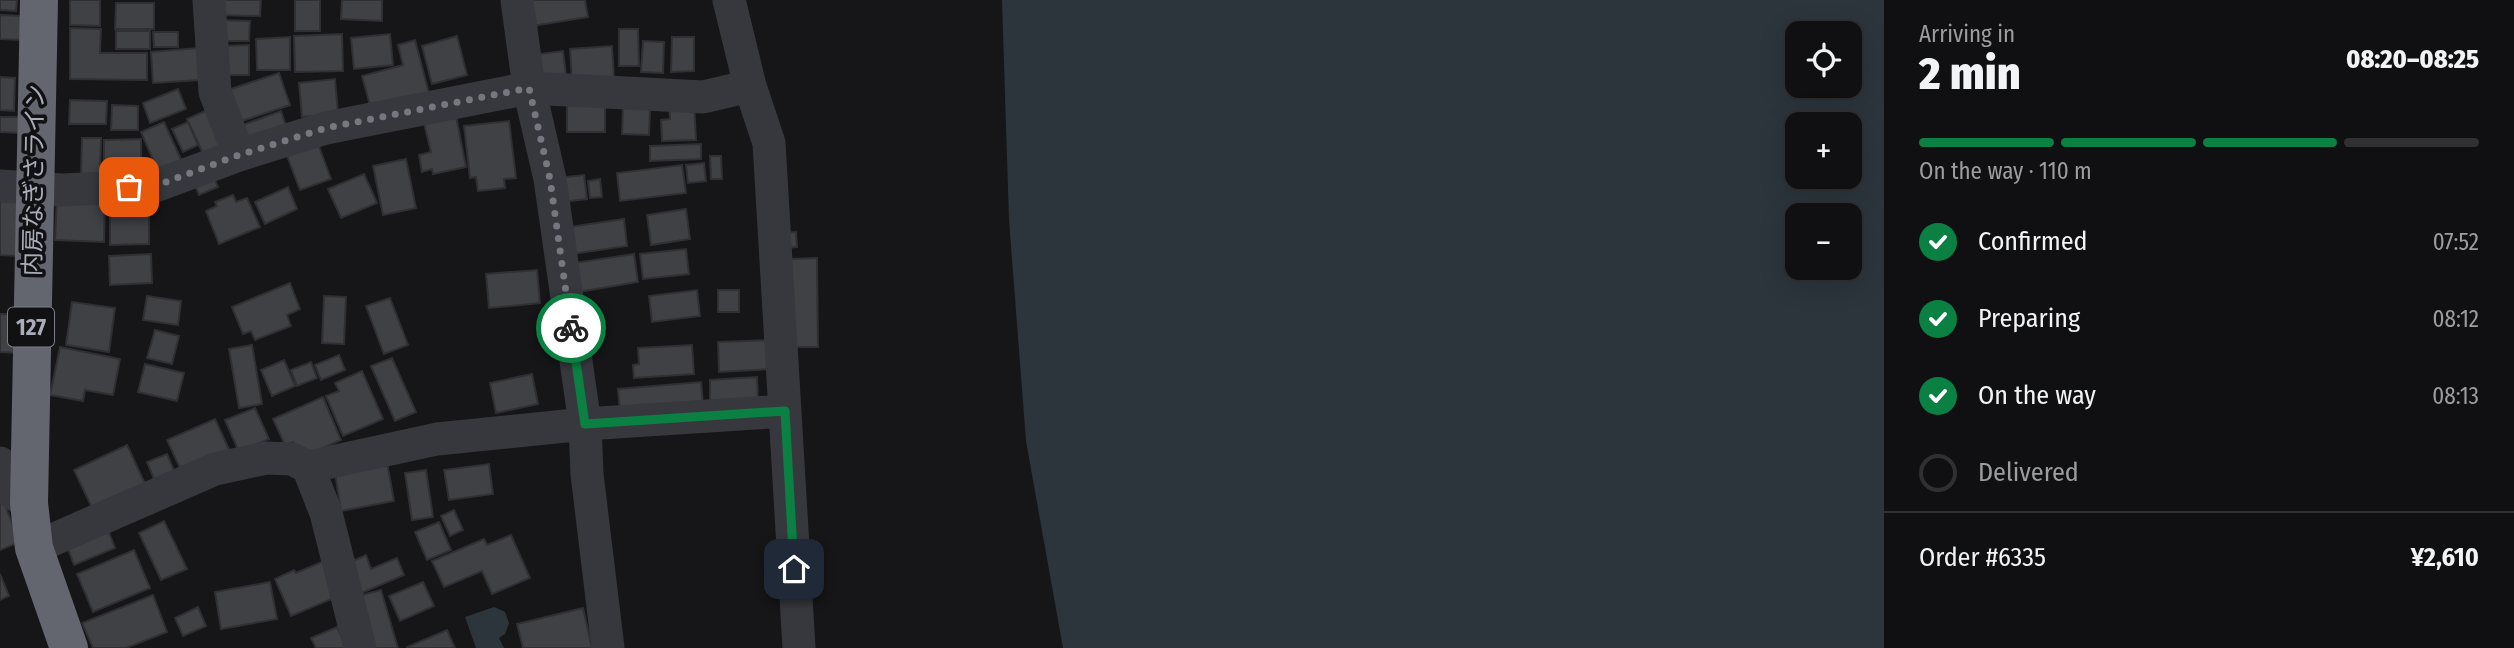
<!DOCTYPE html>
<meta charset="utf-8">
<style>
:root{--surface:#101012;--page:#1e1e20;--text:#f1f3f6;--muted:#9c9d9f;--line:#303032;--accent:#0b8043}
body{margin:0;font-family:"Fira Sans Condensed","Noto Sans JP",sans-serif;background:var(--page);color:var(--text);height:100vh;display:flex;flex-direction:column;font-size:26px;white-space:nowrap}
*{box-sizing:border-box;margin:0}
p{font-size:23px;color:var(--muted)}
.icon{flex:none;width:38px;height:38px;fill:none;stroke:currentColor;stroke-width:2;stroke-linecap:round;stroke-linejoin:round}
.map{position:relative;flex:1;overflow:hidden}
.drawer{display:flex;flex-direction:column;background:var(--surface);width:630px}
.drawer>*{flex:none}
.buttons{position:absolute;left:1785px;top:21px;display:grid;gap:14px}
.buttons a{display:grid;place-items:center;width:77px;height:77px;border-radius:14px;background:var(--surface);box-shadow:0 7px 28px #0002,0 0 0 2px var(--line);font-size:35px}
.pin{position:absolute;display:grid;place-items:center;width:60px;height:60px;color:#fff;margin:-30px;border-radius:14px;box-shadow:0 4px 10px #0006}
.courier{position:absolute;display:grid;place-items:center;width:70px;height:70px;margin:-35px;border:5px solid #0b8043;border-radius:50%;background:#fff;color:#222;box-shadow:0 2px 9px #0007}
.headline em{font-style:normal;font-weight:800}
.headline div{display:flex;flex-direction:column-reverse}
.headline{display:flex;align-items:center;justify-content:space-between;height:119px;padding:0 35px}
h1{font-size:46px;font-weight:800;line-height:52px}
.bar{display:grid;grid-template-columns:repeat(4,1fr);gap:10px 7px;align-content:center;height:84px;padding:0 35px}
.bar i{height:9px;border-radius:5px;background:var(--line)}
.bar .on{background:var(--accent)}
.bar p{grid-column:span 4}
.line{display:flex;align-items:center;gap:18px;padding:0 35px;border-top:2px solid var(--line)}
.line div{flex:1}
ol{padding:0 35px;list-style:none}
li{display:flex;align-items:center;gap:21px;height:77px}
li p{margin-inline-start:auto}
li .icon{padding:7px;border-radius:50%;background:var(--accent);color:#fff;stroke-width:4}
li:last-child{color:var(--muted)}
li i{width:38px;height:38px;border:4px solid var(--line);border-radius:50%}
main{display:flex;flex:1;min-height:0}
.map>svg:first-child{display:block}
.water{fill:#2c353c;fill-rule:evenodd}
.building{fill:#404145;stroke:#303034;stroke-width:2}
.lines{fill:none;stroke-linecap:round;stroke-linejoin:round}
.minor{stroke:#37383d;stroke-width:33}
.highway{stroke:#63666e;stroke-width:38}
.done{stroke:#757880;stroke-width:7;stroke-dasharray:0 12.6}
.route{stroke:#0b8043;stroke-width:9}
.labels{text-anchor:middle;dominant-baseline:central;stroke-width:7;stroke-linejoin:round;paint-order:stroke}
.shield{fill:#111113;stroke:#7b7e86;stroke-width:2}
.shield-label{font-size:23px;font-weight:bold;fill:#a8adb8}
.street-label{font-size:24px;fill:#a8adb8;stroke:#111113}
</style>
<main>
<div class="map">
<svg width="1884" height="648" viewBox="0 0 1884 648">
<rect width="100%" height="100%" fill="#161618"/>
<path class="water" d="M 1002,0 L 1884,0 L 1884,648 L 1063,648 L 1026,441 L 1009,220 ZM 1797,33 L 1850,33 L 1850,86 L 1797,86 ZM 1797,124 L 1850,124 L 1850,177 L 1797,177 ZM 1797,215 L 1850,215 L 1850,268 L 1797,268 Z
M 494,607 L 505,612 L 509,623 L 505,634 L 499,638 L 504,648 L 476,648 L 465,617 Z"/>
<path class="building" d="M 0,0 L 17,0 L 16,11 L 0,10 Z
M 70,0 L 100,0 L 100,26 L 70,25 Z
M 219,0 L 261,0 L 260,16 L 219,15 Z
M 295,0 L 320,0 L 320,31 L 295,31 Z
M 342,0 L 382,0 L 382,21 L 341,19 Z
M 529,0 L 585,0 L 588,17 L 532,26 Z
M 116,3 L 154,3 L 154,29 L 115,29 Z
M 0,15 L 22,16 L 21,40 L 0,39 Z
M 219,20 L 250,21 L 249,41 L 220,41 Z
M 70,28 L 101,29 L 100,53 L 147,53 L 147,80 L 70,79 Z
M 619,29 L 638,29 L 639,66 L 619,66 Z
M 116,31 L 150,31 L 150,49 L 116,49 Z
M 153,32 L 178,32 L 178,47 L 154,47 Z
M 342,34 L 343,71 L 295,72 L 294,36 Z
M 390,34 L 393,65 L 354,69 L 351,38 Z
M 457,36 L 467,75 L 432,84 L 422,46 Z
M 290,37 L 290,70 L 257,70 L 256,39 Z
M 672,37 L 694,37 L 694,71 L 671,72 Z
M 415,40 L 430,97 L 372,113 L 362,76 L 403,65 L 398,45 Z
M 643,41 L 664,42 L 663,73 L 641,72 Z
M 249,45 L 249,75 L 224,75 L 223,46 Z
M 612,46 L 614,78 L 572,81 L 570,49 Z
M 198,48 L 200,80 L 153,83 L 151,52 Z
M 563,51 L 566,75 L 535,79 L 531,55 Z
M 279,73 L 290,105 L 236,123 L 225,91 Z
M 0,77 L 15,78 L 14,111 L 0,110 Z
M 335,79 L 338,114 L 302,117 L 299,83 Z
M 178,89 L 186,109 L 150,123 L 143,103 Z
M 605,97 L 605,132 L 567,132 L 567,98 Z
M 70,100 L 107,101 L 106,124 L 69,124 Z
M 694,102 L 696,140 L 662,141 L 661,120 L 670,119 L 669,103 Z
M 112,105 L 138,106 L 138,130 L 111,130 Z
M 212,108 L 230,149 L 206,160 L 187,119 Z
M 623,108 L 650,109 L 649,135 L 622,134 Z
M 281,111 L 288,132 L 243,147 L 237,127 Z
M 456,116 L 466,167 L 433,174 L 432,169 L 422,172 L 419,155 L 431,152 L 424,123 Z
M 0,117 L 19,117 L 18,133 L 0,132 Z
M 509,121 L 516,178 L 504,179 L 505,188 L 478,191 L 476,177 L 470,178 L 464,126 Z
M 164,122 L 183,164 L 159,174 L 141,132 Z
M 188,122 L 198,145 L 183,152 L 172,129 Z
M 82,138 L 101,138 L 100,176 L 81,175 Z
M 141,139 L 141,178 L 104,179 L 104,140 Z
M 317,141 L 331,179 L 300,190 L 286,153 Z
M 701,144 L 701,159 L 650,161 L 650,146 Z
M 710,156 L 721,156 L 722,179 L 711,179 Z
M 406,159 L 416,208 L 383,215 L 373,166 Z
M 704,163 L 706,181 L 688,183 L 686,165 Z
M 682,165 L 686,193 L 620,201 L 617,173 Z
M 211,172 L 218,187 L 199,195 L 193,180 Z
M 364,174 L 377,203 L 341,218 L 328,189 Z
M 584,175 L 587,199 L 561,202 L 558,178 Z
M 600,179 L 602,197 L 590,198 L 588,181 Z
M 288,187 L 297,209 L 265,224 L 255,202 Z
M 233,195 L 236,202 L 247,198 L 260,227 L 219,244 L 206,211 L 217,206 L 215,202 Z
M 0,196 L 21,197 L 17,256 L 0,255 Z
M 57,197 L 105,199 L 104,242 L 55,240 Z
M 149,200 L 149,244 L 110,245 L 110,201 Z
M 686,209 L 690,239 L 651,245 L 647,215 Z
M 624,219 L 627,246 L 565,255 L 562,228 Z
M 796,232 L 797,247 L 784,248 L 782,233 Z
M 686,249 L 689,274 L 643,279 L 640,254 Z
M 151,254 L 152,283 L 110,285 L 109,256 Z
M 634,254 L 638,282 L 578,292 L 574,263 Z
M 817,258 L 818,347 L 791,347 L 788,259 Z
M 537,270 L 540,303 L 489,308 L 486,274 Z
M 290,283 L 300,309 L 287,315 L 291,326 L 255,340 L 251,331 L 243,334 L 232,307 Z
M 697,290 L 700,316 L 652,322 L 649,296 Z
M 718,290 L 739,290 L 739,312 L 718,312 Z
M 147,296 L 181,301 L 178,325 L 143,320 Z
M 324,296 L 346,297 L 344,344 L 322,343 Z
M 390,298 L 408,345 L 384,354 L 366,306 Z
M 72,302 L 115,308 L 109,352 L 66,345 Z
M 0,314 L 18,314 L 16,353 L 0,352 Z
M 155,330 L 179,336 L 172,364 L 147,358 Z
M 770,340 L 771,369 L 719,372 L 718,342 Z
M 252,345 L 262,404 L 239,408 L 229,349 Z
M 692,345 L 694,374 L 634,378 L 633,365 L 639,364 L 638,348 Z
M 60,347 L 120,359 L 113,395 L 85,390 L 83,401 L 50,395 Z
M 339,355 L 345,370 L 321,380 L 315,365 Z
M 392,358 L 416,412 L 395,421 L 371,366 Z
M 284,360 L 295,386 L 272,396 L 261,370 Z
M 311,362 L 317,378 L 297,386 L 291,370 Z
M 145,364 L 184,373 L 177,401 L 138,392 Z
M 362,371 L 383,419 L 343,436 L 326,396 L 339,391 L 335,383 Z
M 532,374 L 538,404 L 496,413 L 490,383 Z
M 757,377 L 758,400 L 710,402 L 710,380 Z
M 701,382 L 703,404 L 620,412 L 618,389 Z
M 323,397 L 341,440 L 300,458 L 293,442 L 285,445 L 273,419 Z
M 255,408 L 269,439 L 239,452 L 225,420 Z
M 215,419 L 233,458 L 185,479 L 167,440 Z
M 127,445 L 147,488 L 94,512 L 74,470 Z
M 167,454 L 178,480 L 158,489 L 147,462 Z
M 386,457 L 394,501 L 341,511 L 334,467 Z
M 489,464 L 493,494 L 449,500 L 444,470 Z
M 426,470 L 433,517 L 412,520 L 405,473 Z
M 0,493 L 20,542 L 0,550 Z
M 454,510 L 463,530 L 450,536 L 441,516 Z
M 164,521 L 187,569 L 161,580 L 139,533 Z
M 439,522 L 451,550 L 427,560 L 415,532 Z
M 108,530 L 115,548 L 74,565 L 67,546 Z
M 511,535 L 530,578 L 492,594 L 482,571 L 444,587 L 432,561 L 484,539 L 487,545 Z
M 134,550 L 150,588 L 93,612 L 77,574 Z
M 366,555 L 371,569 L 397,558 L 404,575 L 359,594 L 346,564 Z
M 326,560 L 341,595 L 291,616 L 275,579 L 294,570 L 296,573 Z
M 0,574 L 9,596 L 0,600 Z
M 270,582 L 277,619 L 221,629 L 215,592 Z
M 423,582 L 434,606 L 400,621 L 389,596 Z
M 381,590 L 398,648 L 365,648 L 351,598 Z
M 153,595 L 167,632 L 126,648 L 93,648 L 82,623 Z
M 198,607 L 206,626 L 183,636 L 175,618 Z
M 583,608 L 592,648 L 523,648 L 517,624 Z
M 337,627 L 347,648 L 316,648 L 311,638 Z
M 447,630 L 455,648 L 408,648 L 407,647 Z"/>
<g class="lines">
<path class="minor" d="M 209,0 L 215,92 L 239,155
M 517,0 L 529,88 L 550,179 L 585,424 L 587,474 L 608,648
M 729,0 L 750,86 L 769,143 L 799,648
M 0,186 L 62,190 L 155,186 L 239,155 L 326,128 L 529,88 L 703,97 L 750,86
M 0,463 L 14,494 L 29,503
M 308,467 L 437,439 L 585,424 L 785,411
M 34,548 L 215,469 L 266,458 L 292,459 L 308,467 L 326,513 L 360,648"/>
<path class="highway" d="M 39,0 L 29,503 L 34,548 L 69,648"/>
</g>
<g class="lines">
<path class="done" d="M 129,187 L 155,186 L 239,155 L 326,128 L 529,88 L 550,179 L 571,328"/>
<path class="route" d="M 571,328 L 585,424 L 785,411 L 794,569"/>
</g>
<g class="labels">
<rect class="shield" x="8" y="307.5" width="46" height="39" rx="5"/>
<g class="shield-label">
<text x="31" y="327">127</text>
</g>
<g class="street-label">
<text transform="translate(34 180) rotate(-89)">内房なぎさライン</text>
</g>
</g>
</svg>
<div class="buttons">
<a><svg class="icon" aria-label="locate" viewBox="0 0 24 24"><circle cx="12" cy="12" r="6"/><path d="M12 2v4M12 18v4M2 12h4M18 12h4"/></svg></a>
<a>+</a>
<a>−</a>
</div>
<div class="pin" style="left:129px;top:187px;background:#ea580c"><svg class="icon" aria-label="bag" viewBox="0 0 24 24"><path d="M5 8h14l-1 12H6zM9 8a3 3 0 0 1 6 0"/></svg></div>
<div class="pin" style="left:794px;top:569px;background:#1f2937"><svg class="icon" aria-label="home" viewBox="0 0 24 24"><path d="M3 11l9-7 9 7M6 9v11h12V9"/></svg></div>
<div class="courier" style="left:571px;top:328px"><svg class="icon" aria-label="bike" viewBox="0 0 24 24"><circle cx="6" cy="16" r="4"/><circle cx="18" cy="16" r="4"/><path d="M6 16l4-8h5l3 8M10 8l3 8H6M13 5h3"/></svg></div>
</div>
<section class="drawer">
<div class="headline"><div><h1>2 min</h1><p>Arriving in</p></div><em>08:20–08:25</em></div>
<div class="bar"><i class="on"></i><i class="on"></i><i class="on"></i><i></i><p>On the way · 110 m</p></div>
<ol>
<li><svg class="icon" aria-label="check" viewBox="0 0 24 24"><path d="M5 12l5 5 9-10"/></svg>Confirmed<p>07:52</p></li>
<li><svg class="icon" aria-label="check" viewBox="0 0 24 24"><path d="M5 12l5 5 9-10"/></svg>Preparing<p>08:12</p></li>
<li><svg class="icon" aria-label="check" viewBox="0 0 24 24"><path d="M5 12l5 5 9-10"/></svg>On the way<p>08:13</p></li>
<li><i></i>Delivered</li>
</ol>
<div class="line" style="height:91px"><div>Order #6335</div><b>¥2,610</b></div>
</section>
</main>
